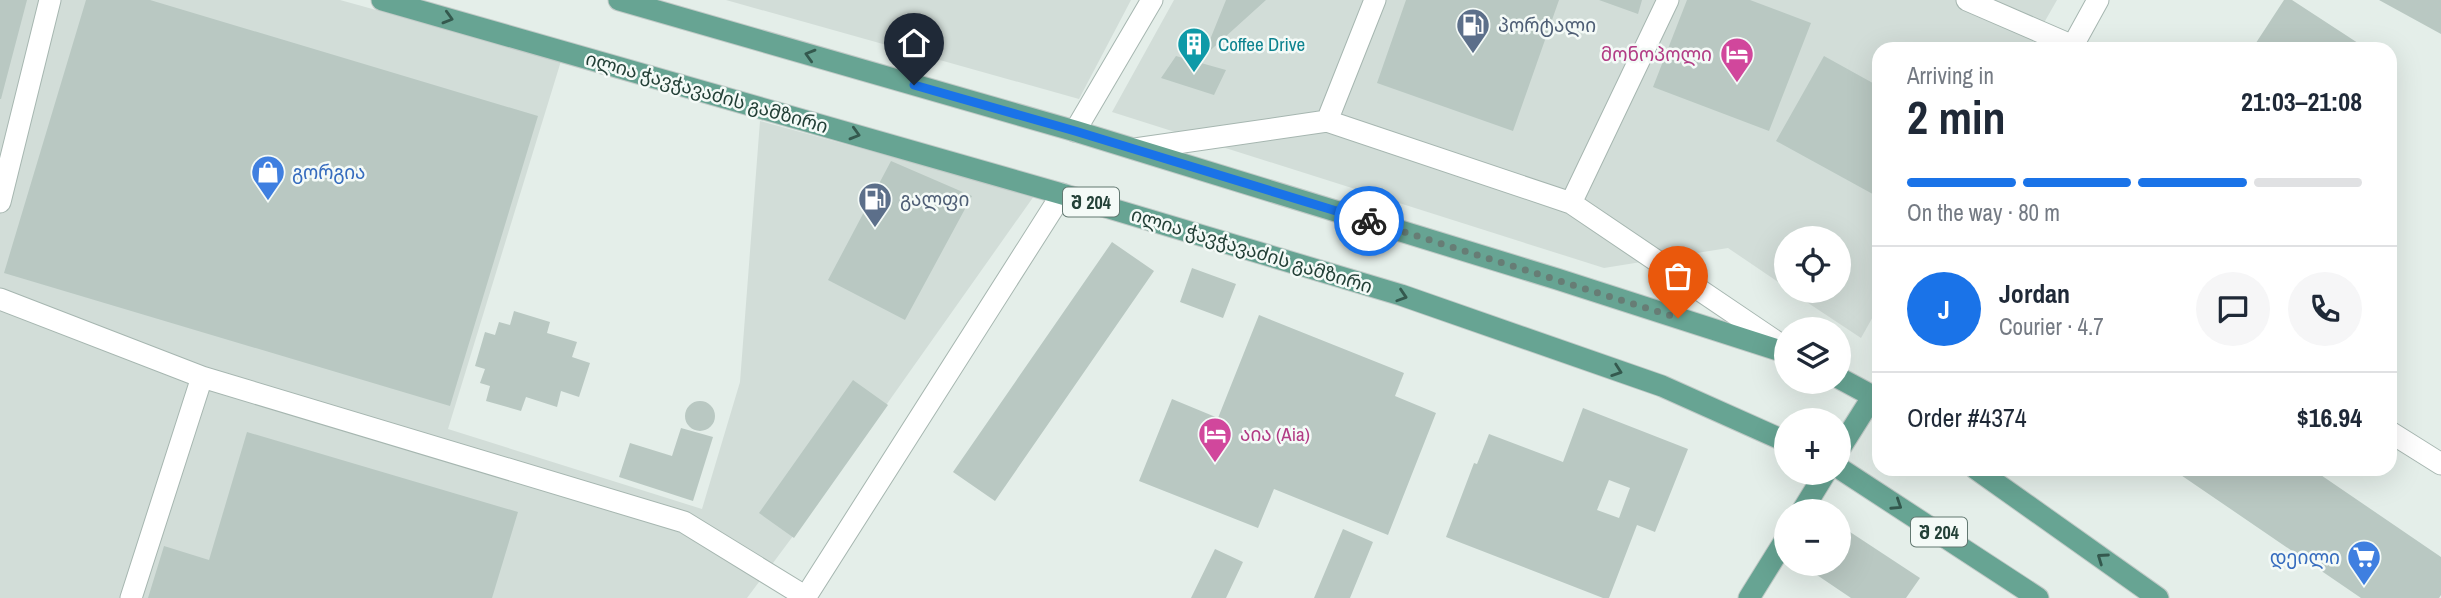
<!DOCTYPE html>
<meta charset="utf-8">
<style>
:root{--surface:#fff;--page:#f6f6f7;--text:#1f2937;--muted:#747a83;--line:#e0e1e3;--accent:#1a73e8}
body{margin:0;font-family:"Archivo Narrow","Noto Sans Georgian",sans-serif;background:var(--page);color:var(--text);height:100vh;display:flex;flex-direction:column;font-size:26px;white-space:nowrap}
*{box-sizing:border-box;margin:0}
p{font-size:23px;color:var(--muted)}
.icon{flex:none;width:38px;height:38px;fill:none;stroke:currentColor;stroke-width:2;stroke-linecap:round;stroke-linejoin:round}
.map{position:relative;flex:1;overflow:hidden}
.panel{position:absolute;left:1872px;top:42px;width:525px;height:434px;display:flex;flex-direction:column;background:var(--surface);border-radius:21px;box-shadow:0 7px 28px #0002}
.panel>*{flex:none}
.buttons{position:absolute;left:1774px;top:226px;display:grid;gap:14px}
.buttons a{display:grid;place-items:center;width:77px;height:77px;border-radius:50%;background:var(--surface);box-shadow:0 7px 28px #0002;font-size:35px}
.pin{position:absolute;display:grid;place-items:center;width:60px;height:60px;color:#fff;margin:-72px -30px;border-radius:50% 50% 50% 0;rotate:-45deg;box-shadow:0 0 7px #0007}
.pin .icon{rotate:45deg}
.courier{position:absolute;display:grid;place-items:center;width:70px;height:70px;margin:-35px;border:5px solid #1a73e8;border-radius:50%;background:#fff;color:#222;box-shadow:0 2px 9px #0007}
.head em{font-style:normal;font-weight:800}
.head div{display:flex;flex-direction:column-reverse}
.head{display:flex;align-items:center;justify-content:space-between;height:119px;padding:0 35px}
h1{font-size:46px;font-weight:800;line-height:52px}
.bar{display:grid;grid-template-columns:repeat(4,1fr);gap:10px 7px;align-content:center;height:84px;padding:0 35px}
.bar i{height:9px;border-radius:5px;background:var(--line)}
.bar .selected{background:var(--accent)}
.bar p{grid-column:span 4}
.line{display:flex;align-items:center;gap:18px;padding:0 35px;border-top:2px solid var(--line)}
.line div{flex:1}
.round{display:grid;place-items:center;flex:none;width:74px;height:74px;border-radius:37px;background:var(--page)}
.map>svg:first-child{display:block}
.built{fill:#d2ddd8}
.building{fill:#b9c8c2;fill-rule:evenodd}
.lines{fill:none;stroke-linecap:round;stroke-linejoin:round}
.minor-casing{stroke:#a6b6b0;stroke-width:23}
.major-casing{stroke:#c1cac7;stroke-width:23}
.minor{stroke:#fff;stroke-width:21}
.major{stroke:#67a493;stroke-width:21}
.oneway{stroke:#34594e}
.done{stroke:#677d75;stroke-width:7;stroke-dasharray:0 12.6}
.route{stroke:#1a73e8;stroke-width:9}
.labels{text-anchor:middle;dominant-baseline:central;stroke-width:5;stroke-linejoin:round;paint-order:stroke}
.shield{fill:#f4faf7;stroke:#627871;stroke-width:2}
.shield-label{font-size:18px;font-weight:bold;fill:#234037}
.service-label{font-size:19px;fill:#4e5e75;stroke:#f4faf7;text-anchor:start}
.culture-label{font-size:19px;fill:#0d838f;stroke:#f4faf7;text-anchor:start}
.hotel-label{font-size:19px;fill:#b23c85;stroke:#f4faf7;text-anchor:end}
.street-label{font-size:19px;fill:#234037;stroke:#f4faf7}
.shop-label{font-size:19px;fill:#366cbe;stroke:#f4faf7;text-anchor:start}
</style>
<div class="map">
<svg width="2441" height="598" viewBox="0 0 2441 598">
<rect width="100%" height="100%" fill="#e4eee9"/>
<path class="built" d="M 0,0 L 340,0 L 561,61 L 448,429 L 702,509 L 740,382 L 760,121 L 1034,196 L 802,524 L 747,598 L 0,598 Z
M 726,0 L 1131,0 L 1079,99 Z
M 1174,0 L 2057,0 L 2029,49 L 1880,49 L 1879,306 L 1861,338 L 1790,291 L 1839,290 L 1839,238 L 1787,238 L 1787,288 L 1728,248 L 1604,268 L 1112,112 Z"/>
<path class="building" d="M 0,0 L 27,0 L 1,99 L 0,99 Z
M 86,0 L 150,0 L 538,116 L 450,406 L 4,273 Z
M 1226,0 L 1266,0 L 1203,57 Z
M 1406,0 L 1559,0 L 1513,131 L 1377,83 Z
M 1599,0 L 1642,0 L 1638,14 Z
M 1687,0 L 1750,0 L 1811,23 L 1769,131 L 1653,87 Z
M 2284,0 L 2292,0 L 2361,45 L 2358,49 L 2252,49 Z
M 2379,0 L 2441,0 L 2441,34 Z
M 1176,56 L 1226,70 L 1214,95 L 1161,78 Z
M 1824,56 L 1880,87 L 1880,198 L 1776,141 Z
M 891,161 L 972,196 L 905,320 L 828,280 Z
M 1112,242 L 1154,271 L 995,501 L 953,472 Z
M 1192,268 L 1236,284 L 1223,318 L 1180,302 Z
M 514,311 L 550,322 L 547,333 L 577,342 L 572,357 L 590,363 L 579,397 L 561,391 L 557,407 L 526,397 L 521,411 L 486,401 L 490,386 L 480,383 L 485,369 L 475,366 L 485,332 L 495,335 L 499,322 L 510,325 Z
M 1259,315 L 1404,373 L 1395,396 L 1436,413 L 1388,535 L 1274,489 L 1258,528 L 1139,481 L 1172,399 L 1218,418 Z
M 853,380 L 888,405 L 794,538 L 759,513 Z
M685 416a15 15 0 1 1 30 0a15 15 0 1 1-30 0Z
M 1583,408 L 1688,449 L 1655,532 L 1637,525 L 1609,598 L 1603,598 L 1446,537 L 1474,463 L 1477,464 L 1489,434 L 1563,462 ZM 1609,480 L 1630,488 L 1619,518 L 1597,510 Z
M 681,428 L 713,437 L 693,501 L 619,477 L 630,443 L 672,456 Z
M 247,432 L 518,512 L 492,598 L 148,598 L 164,546 L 209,560 Z
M 2172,469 L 2312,469 L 2441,557 L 2441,595 L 2439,598 L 2361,598 Z
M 1343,529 L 1373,542 L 1350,598 L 1314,598 Z
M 1847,530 L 1920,578 L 1906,598 L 1851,598 L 1811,571 L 1817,564 L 1839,564 L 1839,539 Z
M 1215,549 L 1243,562 L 1226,598 L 1191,598 Z"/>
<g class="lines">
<g class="minor-casing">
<path id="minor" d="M 1967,0 L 2073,46
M 2071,49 L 2098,0
M 1327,121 L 1375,0
M 1075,131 L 1152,0
M 1135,149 L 1327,121 L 1571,203 L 1787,349
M 0,202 L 50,0
M 1571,203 L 1668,0
M 0,299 L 202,377 L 684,522 L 806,597
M 2390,432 L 2441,464
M 131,598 L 202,377
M 805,598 L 1062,194"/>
</g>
<g class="major-casing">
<path id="major" d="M 382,0 L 1062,194 L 1401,295 L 1662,386 L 1787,442
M 619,0 L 1075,131 L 1557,279 L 1787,353
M 1839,378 L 1880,400
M 1839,450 L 1873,396
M 1839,468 L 2038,598
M 1976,469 L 2158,598
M 1802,511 L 1826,472
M 1749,598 L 1787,537"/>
</g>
<use href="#minor" class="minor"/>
<use href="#major" class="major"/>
</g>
<defs><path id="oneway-chevron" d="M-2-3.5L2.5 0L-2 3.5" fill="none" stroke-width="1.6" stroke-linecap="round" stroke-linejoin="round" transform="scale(1.75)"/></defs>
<g class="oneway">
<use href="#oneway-chevron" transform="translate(448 18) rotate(16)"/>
<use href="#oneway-chevron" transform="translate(810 55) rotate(-164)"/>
<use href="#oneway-chevron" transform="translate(855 134) rotate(16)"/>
<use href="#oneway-chevron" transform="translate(1402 296) rotate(18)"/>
<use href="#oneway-chevron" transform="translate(1617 371) rotate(19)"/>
<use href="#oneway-chevron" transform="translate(1897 505) rotate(33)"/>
<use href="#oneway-chevron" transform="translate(2102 558) rotate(-145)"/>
</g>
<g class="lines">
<path class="done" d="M 1369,221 L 1678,318"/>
<path class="route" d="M 914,85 L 1075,131 L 1369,221"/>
</g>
<defs>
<g id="fuel-pin" transform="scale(1.75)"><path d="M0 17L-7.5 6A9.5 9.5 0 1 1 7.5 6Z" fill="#5c6f8a" stroke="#f4faf7"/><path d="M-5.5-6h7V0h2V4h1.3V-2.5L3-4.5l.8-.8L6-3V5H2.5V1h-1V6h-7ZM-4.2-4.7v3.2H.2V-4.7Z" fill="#fff"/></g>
<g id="building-pin" transform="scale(1.75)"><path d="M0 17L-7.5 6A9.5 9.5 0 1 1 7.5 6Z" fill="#0f9aa8" stroke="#f4faf7"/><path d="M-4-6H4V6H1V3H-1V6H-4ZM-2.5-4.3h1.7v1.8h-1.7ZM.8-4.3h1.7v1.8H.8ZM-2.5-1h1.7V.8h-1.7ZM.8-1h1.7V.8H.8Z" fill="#fff"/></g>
<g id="hotel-pin" transform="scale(1.75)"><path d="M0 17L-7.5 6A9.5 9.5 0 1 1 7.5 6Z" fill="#d1479c" stroke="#f4faf7"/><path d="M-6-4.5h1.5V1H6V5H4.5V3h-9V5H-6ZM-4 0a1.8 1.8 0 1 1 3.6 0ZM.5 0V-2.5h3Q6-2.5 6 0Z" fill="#fff"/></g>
<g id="shop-pin" transform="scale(1.75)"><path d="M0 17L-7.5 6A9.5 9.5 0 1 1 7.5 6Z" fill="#3f7fe0" stroke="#f4faf7"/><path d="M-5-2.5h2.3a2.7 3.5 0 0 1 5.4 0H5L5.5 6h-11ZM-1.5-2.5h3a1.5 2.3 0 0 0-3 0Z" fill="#fff"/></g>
<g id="supermarket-pin" transform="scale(1.75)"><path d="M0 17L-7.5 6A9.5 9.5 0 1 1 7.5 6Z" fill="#3f7fe0" stroke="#f4faf7"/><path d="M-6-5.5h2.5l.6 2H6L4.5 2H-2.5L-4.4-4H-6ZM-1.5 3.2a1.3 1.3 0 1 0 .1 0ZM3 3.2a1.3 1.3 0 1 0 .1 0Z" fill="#fff"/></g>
</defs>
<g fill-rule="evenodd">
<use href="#fuel-pin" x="1473" y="25"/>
<use href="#building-pin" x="1194" y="44"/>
<use href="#hotel-pin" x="1737" y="54"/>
<use href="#shop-pin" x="268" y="172"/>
<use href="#fuel-pin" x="875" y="199"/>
<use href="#hotel-pin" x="1215" y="434"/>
<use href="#supermarket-pin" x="2364" y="557"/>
</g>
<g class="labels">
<g class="shield">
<rect x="1063" y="187.5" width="56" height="29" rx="5"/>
<rect x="1911" y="517.5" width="56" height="29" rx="5"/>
</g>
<g class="shield-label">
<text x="1091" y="202">შ 204</text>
<text x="1939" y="532">შ 204</text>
</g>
<g class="service-label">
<text x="1498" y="25">პორტალი</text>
<text x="900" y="199">გალფი</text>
</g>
<g class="culture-label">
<text x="1218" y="44">Coffee Drive</text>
</g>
<g class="hotel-label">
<text x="1712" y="54">მონოპოლი</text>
<text x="1240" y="434" text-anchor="start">აია (Aia)</text>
</g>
<g class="street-label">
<text transform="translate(707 92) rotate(16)">ილია ჭავჭავაძის გამზირი</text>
<text transform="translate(1252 250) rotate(17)">ილია ჭავჭავაძის გამზირი</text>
</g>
<g class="shop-label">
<text x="292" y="172">გორგია</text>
<text x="2340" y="557" text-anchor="end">დეილი</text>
</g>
</g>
</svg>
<div class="buttons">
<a><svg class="icon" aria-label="locate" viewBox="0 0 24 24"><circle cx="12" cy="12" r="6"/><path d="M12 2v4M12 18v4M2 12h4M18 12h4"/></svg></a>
<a><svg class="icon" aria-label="layers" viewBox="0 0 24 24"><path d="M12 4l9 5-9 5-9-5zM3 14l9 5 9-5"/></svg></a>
<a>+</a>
<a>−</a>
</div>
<div class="pin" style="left:1678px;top:318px;background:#ea580c"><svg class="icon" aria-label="bag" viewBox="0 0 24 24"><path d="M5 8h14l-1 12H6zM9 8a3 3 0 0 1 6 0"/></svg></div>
<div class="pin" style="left:914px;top:85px;background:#1f2937"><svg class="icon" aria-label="home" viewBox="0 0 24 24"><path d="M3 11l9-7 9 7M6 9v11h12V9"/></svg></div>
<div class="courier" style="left:1369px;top:221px"><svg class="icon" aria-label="bike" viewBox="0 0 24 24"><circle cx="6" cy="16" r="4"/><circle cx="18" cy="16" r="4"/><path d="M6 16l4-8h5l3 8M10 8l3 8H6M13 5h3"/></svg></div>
<section class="panel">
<div class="head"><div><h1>2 min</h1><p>Arriving in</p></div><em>21:03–21:08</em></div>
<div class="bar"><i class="selected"></i><i class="selected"></i><i class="selected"></i><i></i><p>On the way · 80 m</p></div>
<div class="line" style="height:126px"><b class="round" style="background:var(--accent);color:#fff">J</b><div><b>Jordan</b><p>Courier · 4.7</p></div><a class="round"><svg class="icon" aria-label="chat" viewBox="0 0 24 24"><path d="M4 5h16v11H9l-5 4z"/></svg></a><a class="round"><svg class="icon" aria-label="phone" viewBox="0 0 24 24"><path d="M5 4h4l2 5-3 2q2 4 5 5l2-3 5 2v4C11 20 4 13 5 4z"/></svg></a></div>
<div class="line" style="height:91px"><div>Order #4374</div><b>$16.94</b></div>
</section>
</div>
